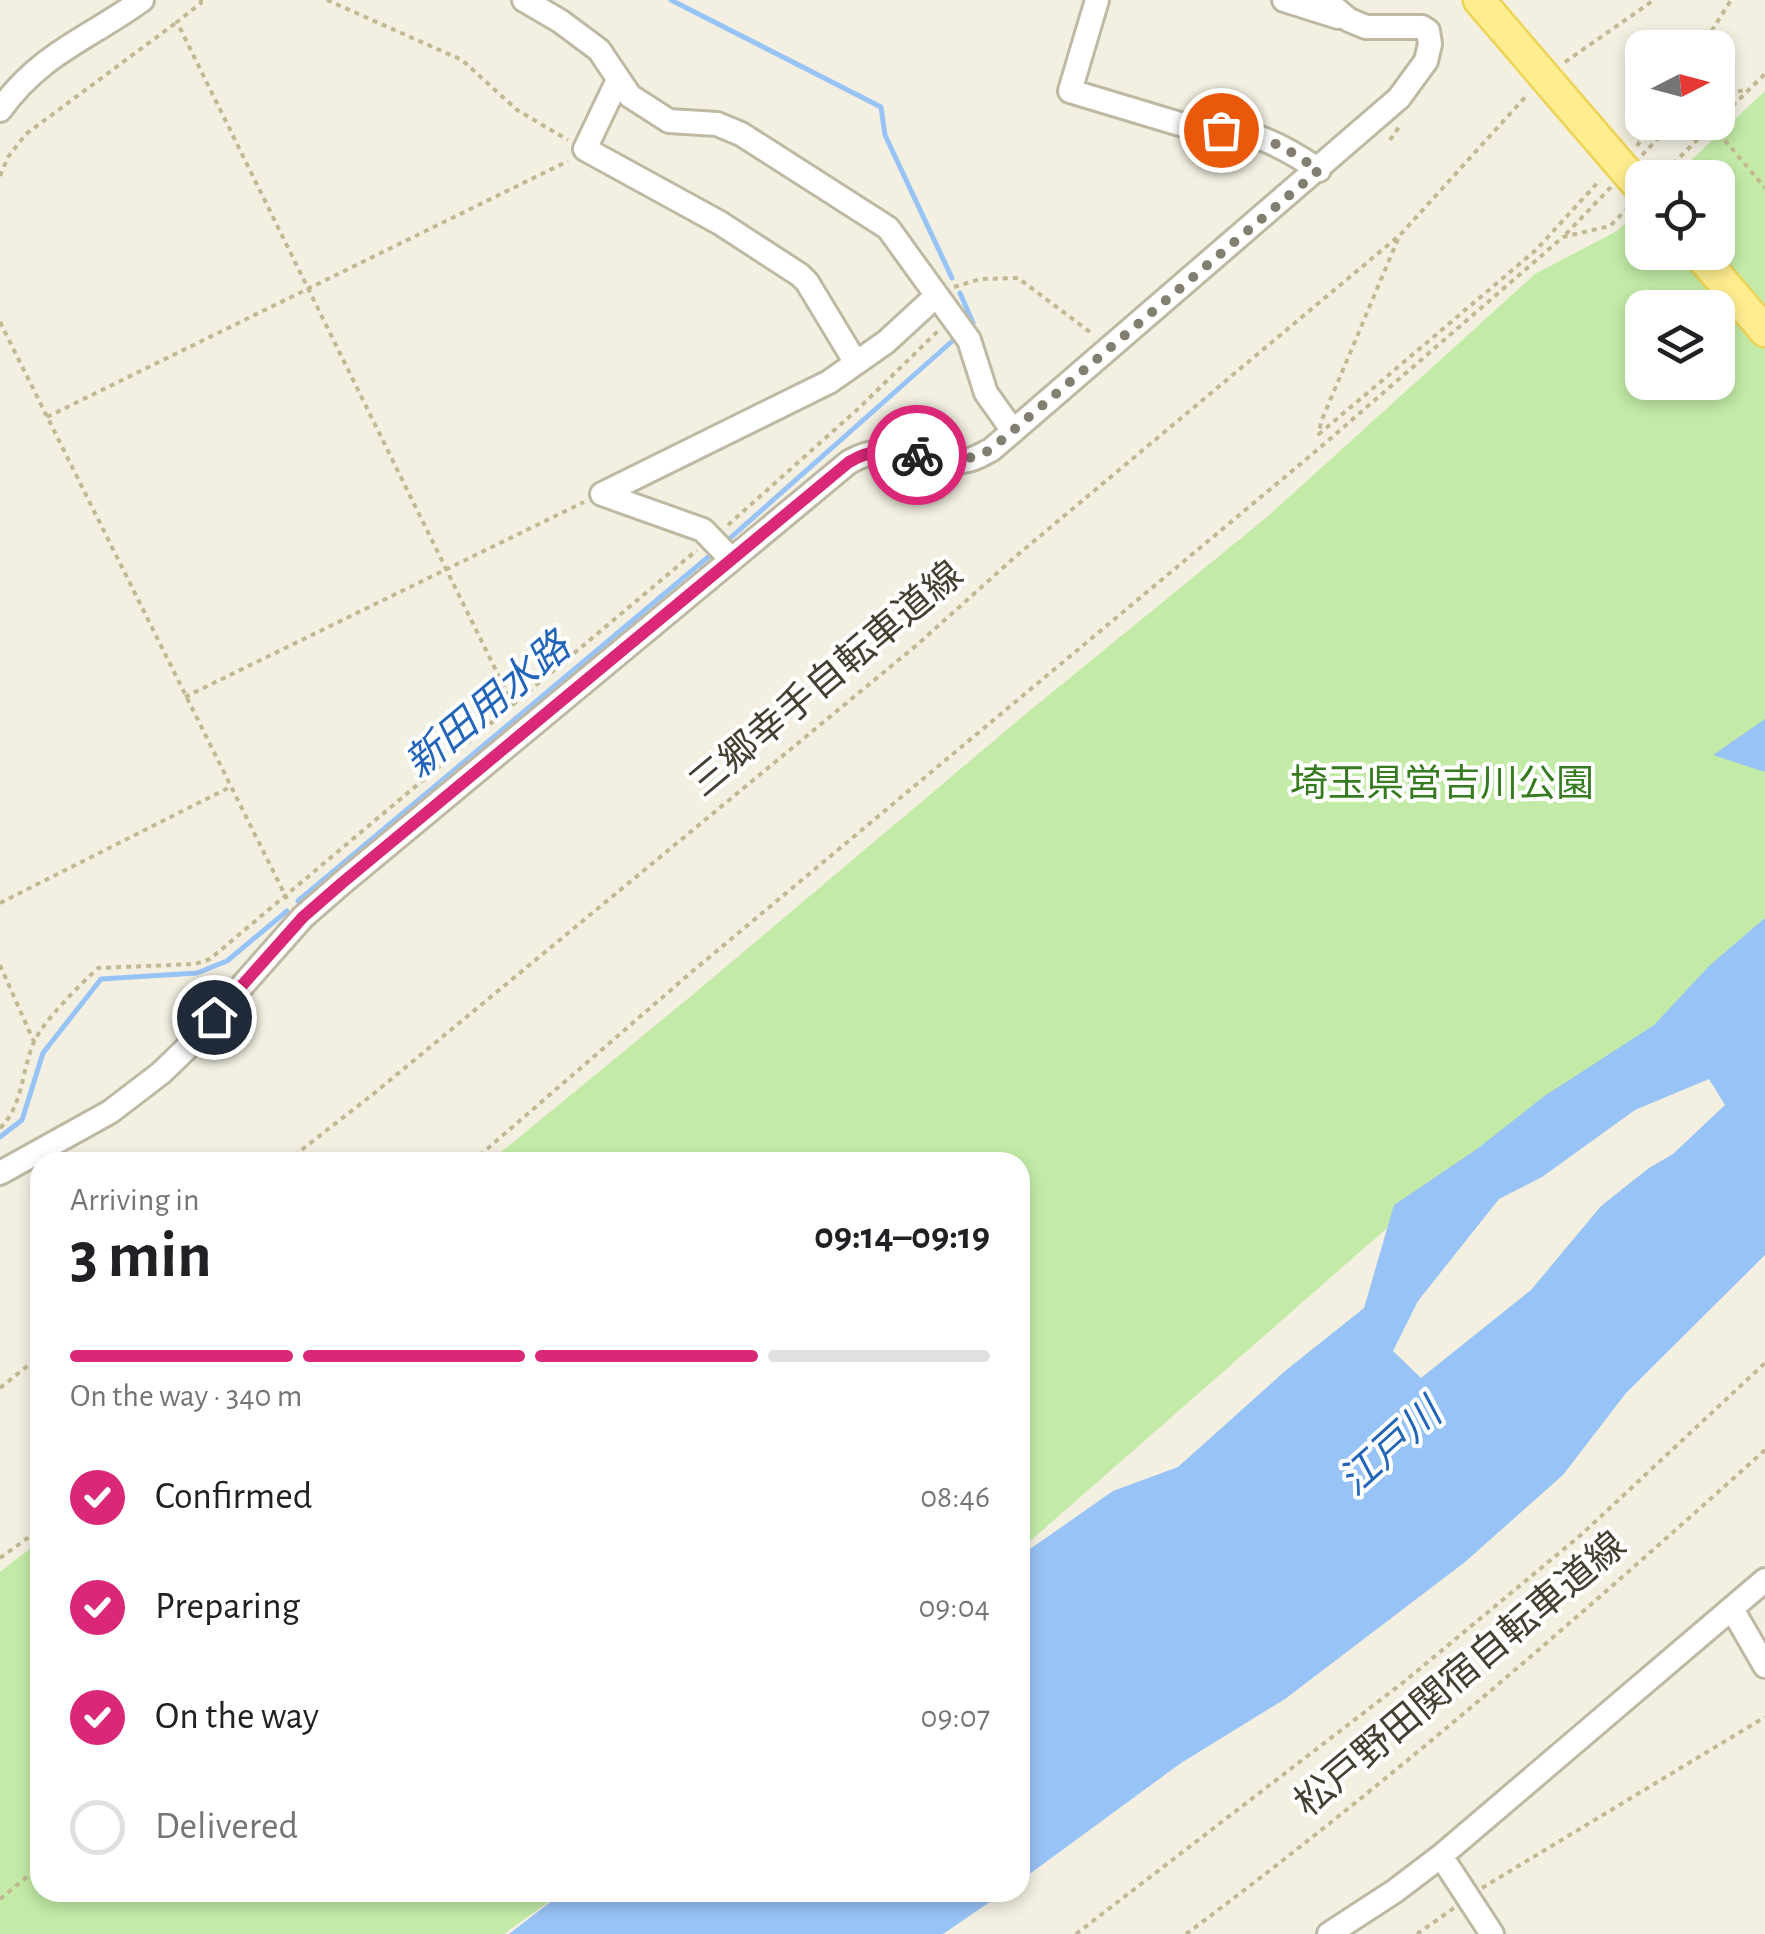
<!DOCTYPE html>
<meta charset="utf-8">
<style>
:root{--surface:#fff;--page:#f6f6f6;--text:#202124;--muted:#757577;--line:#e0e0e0;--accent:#db2777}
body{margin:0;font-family:"Alegreya Sans","Noto Sans JP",sans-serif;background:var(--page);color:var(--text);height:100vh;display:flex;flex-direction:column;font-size:38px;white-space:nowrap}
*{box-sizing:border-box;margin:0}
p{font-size:32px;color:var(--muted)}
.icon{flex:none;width:55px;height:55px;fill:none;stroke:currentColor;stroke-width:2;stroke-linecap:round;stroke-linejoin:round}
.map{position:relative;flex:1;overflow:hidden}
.details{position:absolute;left:30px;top:1152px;width:1000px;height:750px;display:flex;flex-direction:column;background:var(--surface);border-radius:30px;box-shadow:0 5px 15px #0003}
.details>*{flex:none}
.needle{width:65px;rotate:84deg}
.buttons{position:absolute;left:1625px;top:30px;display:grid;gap:20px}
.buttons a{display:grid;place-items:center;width:110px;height:110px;border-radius:20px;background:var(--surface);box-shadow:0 5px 15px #0003;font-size:50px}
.pin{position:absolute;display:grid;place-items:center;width:85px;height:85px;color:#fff;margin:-42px;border:5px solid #fff;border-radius:50%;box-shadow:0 2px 10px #0007}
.courier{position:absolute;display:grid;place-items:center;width:100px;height:100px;margin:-50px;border:8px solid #db2777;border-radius:50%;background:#fff;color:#222;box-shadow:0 2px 12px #0007}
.overview em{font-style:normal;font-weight:700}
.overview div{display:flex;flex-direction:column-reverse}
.overview{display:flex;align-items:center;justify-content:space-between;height:170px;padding:0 40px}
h1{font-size:65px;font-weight:700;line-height:75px}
.bar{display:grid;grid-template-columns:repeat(4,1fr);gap:15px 10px;align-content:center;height:120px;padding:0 40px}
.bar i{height:12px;border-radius:8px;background:var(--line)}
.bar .on{background:var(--accent)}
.bar p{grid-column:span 4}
ol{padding:0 40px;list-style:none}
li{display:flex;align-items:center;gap:30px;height:110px}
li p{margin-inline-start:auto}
li .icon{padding:10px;border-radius:50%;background:var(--accent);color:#fff;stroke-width:4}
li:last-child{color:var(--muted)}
li i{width:55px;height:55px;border:5px solid var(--line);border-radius:50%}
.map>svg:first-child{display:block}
.green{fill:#c3eba7;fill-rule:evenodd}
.water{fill:#98c3f6;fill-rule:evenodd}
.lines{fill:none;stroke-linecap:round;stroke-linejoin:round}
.stream{stroke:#98c3f6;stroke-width:5}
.minor-casing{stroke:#bfb9a4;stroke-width:28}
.major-casing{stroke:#edd455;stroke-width:35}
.path{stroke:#c2b894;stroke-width:4;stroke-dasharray:5 5;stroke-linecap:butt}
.minor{stroke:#fff;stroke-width:22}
.major{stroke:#ffee8f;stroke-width:30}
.major-bridge-casing{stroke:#edd455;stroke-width:35;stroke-linecap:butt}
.major-bridge{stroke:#ffee8f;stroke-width:30}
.done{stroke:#827e70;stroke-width:10;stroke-dasharray:0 18}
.route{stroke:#db2777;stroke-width:12}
.labels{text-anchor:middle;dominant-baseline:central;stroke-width:8;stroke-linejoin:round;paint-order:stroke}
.street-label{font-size:38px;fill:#454032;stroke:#fff}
.park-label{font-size:38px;fill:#377b21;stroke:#fff}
.water-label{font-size:40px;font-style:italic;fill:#2365b9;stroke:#fff}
</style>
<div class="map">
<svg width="1765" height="1934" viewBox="0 0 1765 1934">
<rect width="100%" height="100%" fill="#f3f0e2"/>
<path class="green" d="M 1765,91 L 1765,918 L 1654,1025 L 1477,1149 L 1020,1550 L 1020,1162 L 489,1162 L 696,992 L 1028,712 L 1267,517 L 1535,274 L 1617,231 L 1642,207 L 1642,252 L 1718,252 L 1718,178 L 1673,177 ZM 1642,308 L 1718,308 L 1718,382 L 1642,382 Z
M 40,1541 L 40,1892 L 561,1893 L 504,1934 L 0,1934 L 0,1572 Z"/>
<path class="water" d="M 1765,719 L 1765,772 L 1713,755 Z
M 1765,918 L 1765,1255 L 1626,1393 L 1563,1475 L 1465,1562 L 1285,1699 L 1181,1763 L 1020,1881 L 1020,1556 L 1113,1491 L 1178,1467 L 1285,1371 L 1364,1308 L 1394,1205 L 1477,1149 L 1543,1097 L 1654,1025 L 1710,965 ZM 1709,1079 L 1725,1105 L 1673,1154 L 1649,1168 L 1601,1206 L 1531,1290 L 1421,1378 L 1393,1351 L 1418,1301 L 1499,1199 L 1542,1177 L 1635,1110 Z
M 562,1893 L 562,1892 L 1003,1893 L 943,1934 L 509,1934 Z"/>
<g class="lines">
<path class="stream" d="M 671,0 L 881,107 L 885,135 L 952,278
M 960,293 L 973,323
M 728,540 L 958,336
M 298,901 L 713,553
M 0,1137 L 22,1120 L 43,1053 L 101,979 L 197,973 L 227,961 L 287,911"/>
<g class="minor-casing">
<path id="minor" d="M 524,0 L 560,21 L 599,50 L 630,96 L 669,121 L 717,124 L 741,134 L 888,228 L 969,340 L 986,393 L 1013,431
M 1097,0 L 1070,91 L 1213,134 C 1243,122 1294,153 1319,170
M 1284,0 L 1338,17
M 618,80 L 585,149 L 720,223 L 800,275 L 807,282 L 856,363
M 0,110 C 41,53 88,39 142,0
M 731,559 L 703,530 L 602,494 L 829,382 L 886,342 L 936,296
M 0,1173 L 110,1112 L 161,1073 L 189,1046 L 303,917 L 342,883 L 849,462 C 896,435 925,471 968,460 C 976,459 984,453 991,450 L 1399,98 L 1426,61 L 1430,44 L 1428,31 L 1422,27 L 1366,27 L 1349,20 L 1325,0
M 1732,1609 L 1765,1666
M 1441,1856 L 1492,1934
M 1329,1934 L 1395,1891 L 1441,1856 L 1765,1580"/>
</g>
<g class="major-casing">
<path id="major" d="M 1479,0 L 1562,97
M 1697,252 L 1765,331"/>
</g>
<path class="path" d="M 201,0 L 201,3 L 177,22 L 513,705
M 327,0 L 462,60 L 517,110 L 568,140
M 1701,48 L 1731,0
M 1565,62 L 1654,0
M 1718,94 L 1748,90
M 1718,120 L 1765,74
M 1712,125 L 1765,188
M 1390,140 L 1401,124
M 1637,146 L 1653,122
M 1642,155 L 1674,122
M 0,176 L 8,157 L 26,134 L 177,22
M 1659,178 L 1715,122
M 1566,234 L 1611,187
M 1398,239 L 1321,422 L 1319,434 L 1536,250 L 1600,180
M 954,287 L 980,279 L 1018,278 L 1094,335
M 0,322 L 287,899
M 47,417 L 568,161
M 728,525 L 859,408 L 938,331
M 185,697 L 584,502
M 0,903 L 228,788
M 0,965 L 34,1042
M 0,1128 C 24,1105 21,1069 35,1040 C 46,1018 79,986 98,968 L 195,964 L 210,959 L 697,550
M 286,1162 L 372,1095 L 918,644 L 1015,557 L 1400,235 L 1528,94
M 472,1162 L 694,970 L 1316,451 L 1563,237 L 1610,226 L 1628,208
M 0,1388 L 40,1356
M 0,1558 L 40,1529
M 1482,1888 L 1765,1717
M 0,1899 L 40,1866
M 1076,1934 L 1405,1681 L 1582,1534 L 1765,1363
M 1186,1934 C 1388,1784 1578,1618 1765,1450
M 1417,1934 L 1454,1908"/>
<use href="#minor" class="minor"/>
<use href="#major" class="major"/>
<g class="major-bridge-casing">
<path id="major-bridge" d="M 1562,97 L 1642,190"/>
</g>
<use href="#major-bridge" class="major-bridge"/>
</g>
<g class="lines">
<path class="done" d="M 917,455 C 946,462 964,463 990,450 L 1319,170 L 1280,145 L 1221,130"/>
<path class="route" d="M 214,1017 L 303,917 L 342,883 L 849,462 C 873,448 891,449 917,455"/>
</g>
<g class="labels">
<g class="street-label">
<text transform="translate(827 680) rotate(-40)">三郷幸手自転車道線</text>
<text transform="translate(1461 1675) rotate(-40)">松戸野田関宿自転車道線</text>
</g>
<g class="park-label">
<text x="1442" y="785">埼玉県営吉川公園</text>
</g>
<g class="water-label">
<text transform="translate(488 706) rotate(-40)">新田用水路</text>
<text transform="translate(1391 1448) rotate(-42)">江戸川</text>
</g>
</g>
</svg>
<div class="buttons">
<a><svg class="needle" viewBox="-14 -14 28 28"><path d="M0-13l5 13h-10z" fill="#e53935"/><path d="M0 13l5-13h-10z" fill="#757577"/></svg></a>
<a><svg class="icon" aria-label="locate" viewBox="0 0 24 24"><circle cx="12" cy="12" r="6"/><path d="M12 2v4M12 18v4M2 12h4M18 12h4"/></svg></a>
<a><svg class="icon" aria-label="layers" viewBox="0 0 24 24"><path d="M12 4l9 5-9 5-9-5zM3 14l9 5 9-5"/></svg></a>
</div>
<div class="pin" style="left:1221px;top:130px;background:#ea580c"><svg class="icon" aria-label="bag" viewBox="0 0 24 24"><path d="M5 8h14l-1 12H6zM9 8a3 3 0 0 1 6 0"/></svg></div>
<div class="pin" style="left:214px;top:1017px;background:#1f2937"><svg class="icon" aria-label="home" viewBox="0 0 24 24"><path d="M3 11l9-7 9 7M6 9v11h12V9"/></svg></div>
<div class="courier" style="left:917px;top:455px"><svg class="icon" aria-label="bike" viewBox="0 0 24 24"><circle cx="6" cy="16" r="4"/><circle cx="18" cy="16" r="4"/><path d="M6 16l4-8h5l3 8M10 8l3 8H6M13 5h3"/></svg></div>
<section class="details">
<div class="overview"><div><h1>3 min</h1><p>Arriving in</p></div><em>09:14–09:19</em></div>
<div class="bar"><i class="on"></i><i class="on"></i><i class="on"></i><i></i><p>On the way · 340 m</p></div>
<ol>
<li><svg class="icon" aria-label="check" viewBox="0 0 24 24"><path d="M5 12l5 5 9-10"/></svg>Confirmed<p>08:46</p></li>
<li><svg class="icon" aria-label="check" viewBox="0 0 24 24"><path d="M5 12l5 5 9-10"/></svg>Preparing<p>09:04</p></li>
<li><svg class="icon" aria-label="check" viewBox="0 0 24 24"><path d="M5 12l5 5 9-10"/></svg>On the way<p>09:07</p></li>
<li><i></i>Delivered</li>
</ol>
</section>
</div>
